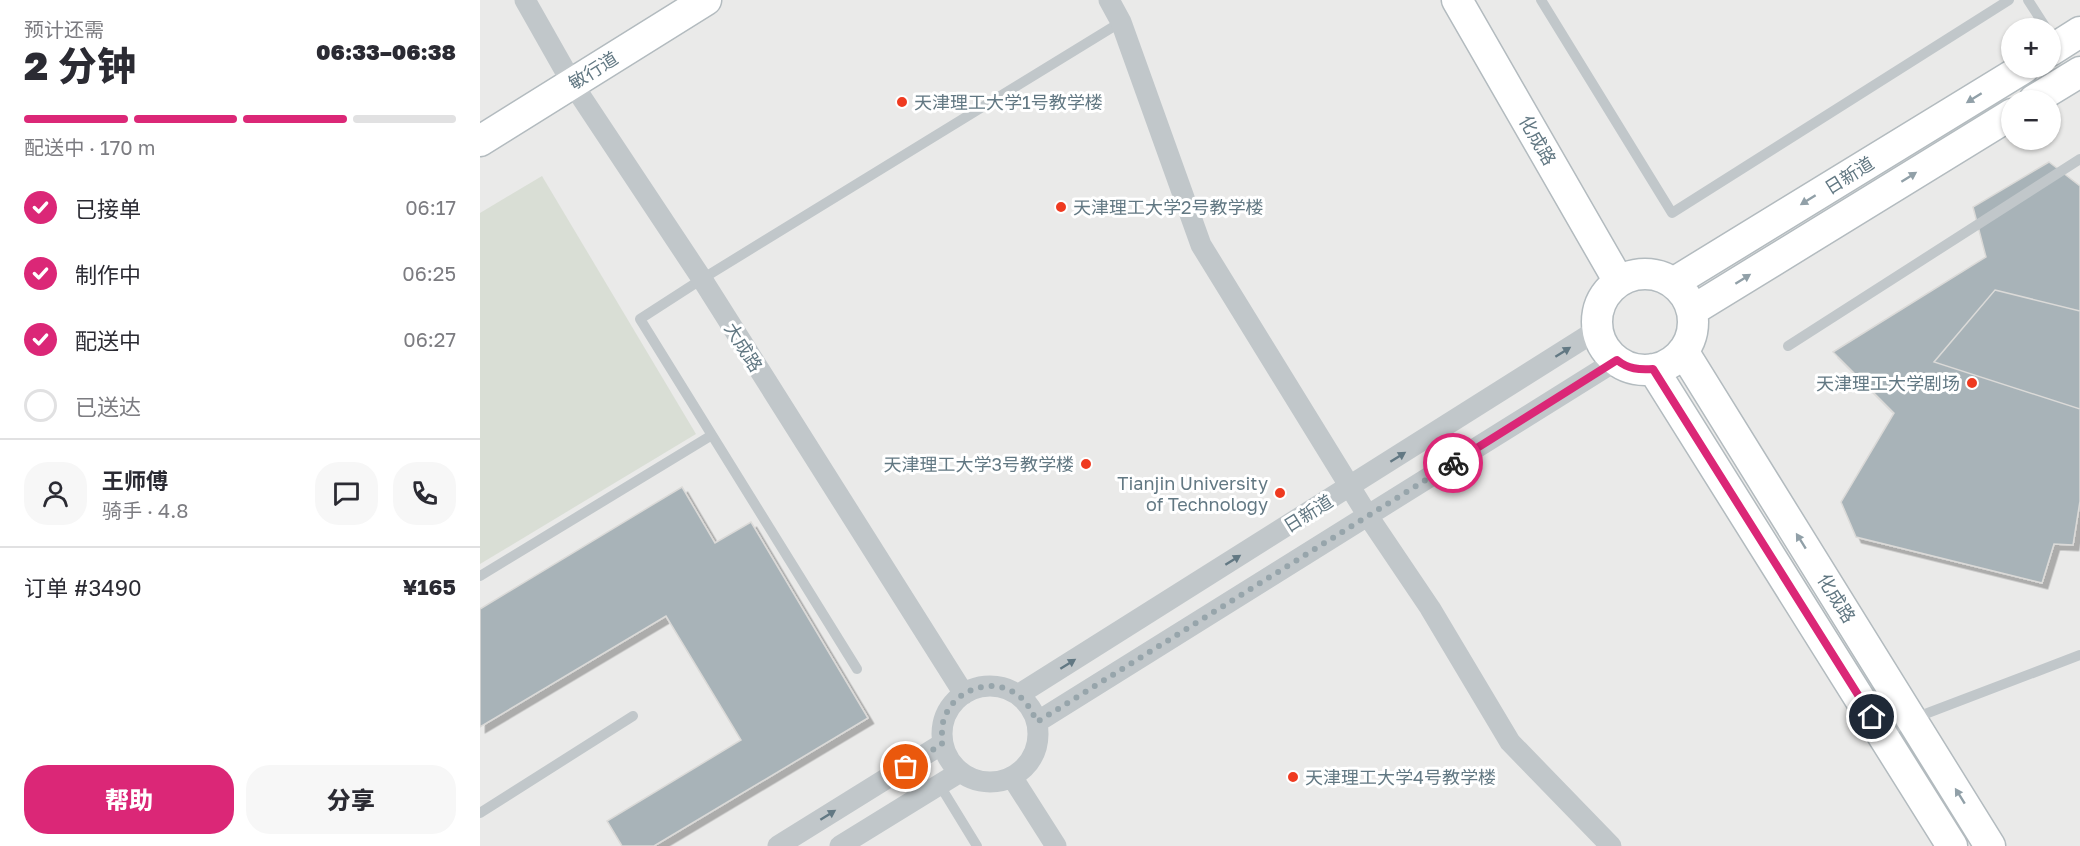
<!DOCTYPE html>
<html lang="zh">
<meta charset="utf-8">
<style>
:root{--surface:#fff;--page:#f7f7f7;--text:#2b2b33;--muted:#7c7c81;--line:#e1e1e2;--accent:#db2777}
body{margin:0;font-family:"Golos Text","Noto Sans SC",sans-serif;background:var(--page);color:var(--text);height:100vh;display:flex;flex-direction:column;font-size:22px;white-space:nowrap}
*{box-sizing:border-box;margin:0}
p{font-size:20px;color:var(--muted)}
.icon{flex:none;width:33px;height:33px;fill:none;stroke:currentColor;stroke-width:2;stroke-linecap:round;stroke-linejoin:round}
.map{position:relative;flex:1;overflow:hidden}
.details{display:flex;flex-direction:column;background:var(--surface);width:480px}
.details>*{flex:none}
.controls{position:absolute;left:1521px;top:18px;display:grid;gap:12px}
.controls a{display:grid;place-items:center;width:60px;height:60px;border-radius:50%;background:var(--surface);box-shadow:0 2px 4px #0004;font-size:30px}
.pin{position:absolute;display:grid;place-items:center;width:51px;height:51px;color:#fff;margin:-26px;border:3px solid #fff;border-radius:50%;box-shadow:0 2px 6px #0007}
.courier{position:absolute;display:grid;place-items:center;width:60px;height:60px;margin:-30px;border:4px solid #db2777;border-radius:50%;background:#fff;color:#222;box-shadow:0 2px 8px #0007}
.head em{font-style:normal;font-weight:800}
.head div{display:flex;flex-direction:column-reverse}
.head{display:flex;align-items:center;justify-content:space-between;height:102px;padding:0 24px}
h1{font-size:39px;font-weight:800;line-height:45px}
.bar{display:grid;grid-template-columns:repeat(4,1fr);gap:9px 6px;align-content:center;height:72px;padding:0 24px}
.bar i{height:8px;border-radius:4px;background:var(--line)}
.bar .selected{background:var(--accent)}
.bar p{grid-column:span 4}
.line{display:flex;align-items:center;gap:15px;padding:0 24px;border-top:2px solid var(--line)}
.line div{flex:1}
.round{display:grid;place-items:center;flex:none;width:63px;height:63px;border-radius:24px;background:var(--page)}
ol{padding:0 24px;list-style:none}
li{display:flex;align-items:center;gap:18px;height:66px}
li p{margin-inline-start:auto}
li .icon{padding:6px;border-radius:50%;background:var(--accent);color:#fff;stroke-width:4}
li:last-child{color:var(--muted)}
li i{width:33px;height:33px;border:3px solid var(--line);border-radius:50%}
.primary-button{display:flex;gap:12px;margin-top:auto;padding:12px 24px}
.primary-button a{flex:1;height:69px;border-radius:24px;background:var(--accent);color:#fff;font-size:24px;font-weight:800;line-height:69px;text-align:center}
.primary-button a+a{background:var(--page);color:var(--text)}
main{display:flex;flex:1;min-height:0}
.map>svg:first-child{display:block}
.built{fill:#eaeae9;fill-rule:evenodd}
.green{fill:#d9ded5}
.building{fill:#a8b3b8;stroke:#dbdad8;stroke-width:1.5;filter:url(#shadow)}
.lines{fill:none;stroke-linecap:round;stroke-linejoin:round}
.secondary-casing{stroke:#b3bbbf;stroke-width:33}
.lane{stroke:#c1c7ca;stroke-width:10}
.street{stroke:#c1c7ca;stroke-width:21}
.secondary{stroke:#fff;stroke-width:30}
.oneway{fill:#91a0a8}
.oneway2{fill:#627883}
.done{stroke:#97a5ab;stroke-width:6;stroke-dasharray:0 10.8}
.route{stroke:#db2777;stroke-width:8}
.poi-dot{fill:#ef3a20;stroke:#fff;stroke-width:2}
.labels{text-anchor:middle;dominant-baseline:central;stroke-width:6;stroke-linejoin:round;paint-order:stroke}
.street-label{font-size:18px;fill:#627883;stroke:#fff}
.poi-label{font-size:18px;fill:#627883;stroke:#fff;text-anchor:start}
</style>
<main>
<section class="details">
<div class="head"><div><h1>2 分钟</h1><p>预计还需</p></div><em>06:33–06:38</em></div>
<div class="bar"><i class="selected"></i><i class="selected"></i><i class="selected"></i><i></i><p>配送中 · 170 m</p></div>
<ol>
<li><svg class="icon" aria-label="check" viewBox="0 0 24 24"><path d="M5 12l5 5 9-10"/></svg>已接单<p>06:17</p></li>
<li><svg class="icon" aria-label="check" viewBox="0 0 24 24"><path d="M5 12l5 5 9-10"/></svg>制作中<p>06:25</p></li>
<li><svg class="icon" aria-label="check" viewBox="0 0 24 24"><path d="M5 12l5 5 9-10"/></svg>配送中<p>06:27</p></li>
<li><i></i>已送达</li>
</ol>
<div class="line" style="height:108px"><a class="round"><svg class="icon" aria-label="person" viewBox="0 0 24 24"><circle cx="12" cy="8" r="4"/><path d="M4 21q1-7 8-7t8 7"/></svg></a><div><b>王师傅</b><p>骑手 · 4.8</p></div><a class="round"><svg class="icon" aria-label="chat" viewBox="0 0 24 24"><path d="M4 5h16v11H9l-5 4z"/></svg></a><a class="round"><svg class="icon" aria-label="phone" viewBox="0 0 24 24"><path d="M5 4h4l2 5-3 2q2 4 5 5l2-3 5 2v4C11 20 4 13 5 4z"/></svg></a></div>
<div class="line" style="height:78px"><div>订单 #3490</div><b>¥165</b></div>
<div class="primary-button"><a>帮助</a><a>分享</a></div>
</section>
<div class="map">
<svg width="1600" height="846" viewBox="0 0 1600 846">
<defs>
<filter id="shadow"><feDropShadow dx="5.5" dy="5.5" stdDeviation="0" flood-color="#0004"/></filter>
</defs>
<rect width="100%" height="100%" fill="#f9f9f6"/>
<path class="built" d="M 0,0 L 1600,0 L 1600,846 L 0,846 ZM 1532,28 L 1570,28 L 1570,68 L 1532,68 ZM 1532,100 L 1570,100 L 1570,140 L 1532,140 Z"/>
<path class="green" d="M 62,176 L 216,434 L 0,564 L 0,213 Z"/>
<path class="building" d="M 1569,162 L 1600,186 L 1600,501 L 1593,545 L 1574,544 L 1562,583 L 1376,537 L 1361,502 L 1414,413 L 1353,352 L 1506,257 L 1493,207 Z
M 1515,290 L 1600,311 L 1600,409 L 1454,362 Z
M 202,487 L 235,543 L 271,522 L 388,718 L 174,846 L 142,846 L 127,821 L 261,740 L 186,616 L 0,727 L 0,609 Z"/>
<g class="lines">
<g class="secondary-casing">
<path id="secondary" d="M 977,0 L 1138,280
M 1570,51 L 1600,32
M 1554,100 L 1600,72
M 0,141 L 226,0
M1117 322a48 48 0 1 1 96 0a48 48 0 1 1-96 0Z
M 1193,283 L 1544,68
M 1213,310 L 1532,114
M 1203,351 L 1510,846
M 1173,369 L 1472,846"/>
</g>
<path class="lane" d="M 1061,0 L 1192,213 L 1529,0
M 1548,0 L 1566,28
M 1308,346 L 1600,159
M 0,576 L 232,435
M 377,669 L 160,319 L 222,279 L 641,22
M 1403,735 L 1432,719 L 1600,655
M 459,784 L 497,846
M 0,813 L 153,716"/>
<path class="street" d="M 45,0 L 92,83 L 222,279 L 484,694
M 629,0 L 641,22 L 721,245 L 888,516 L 950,608 L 1030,742 L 1131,846
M462 734a48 48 0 1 1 96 0a48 48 0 1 1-96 0Z
M 538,695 L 1117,330
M 557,722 L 1137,360
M 532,777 L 576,846
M 298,846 L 462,744
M 360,846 L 480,772"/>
<use href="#secondary" class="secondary"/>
</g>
<defs><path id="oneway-solid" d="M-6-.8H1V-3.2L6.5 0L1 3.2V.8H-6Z" transform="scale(1.5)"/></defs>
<g class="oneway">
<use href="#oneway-solid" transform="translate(1494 98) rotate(148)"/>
<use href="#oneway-solid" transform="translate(1429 177) rotate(-32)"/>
<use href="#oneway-solid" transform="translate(1328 200) rotate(148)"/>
<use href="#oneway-solid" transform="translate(1263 279) rotate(-32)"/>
<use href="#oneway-solid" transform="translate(1321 541) rotate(-122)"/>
<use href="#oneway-solid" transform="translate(1480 796) rotate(-122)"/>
</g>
<g class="oneway2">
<use href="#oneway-solid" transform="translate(1083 352) rotate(-32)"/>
<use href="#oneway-solid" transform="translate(918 457) rotate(-32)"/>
<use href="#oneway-solid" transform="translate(753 560) rotate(-32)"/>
<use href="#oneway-solid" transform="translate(588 664) rotate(-32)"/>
<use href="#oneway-solid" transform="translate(348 815) rotate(-32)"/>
</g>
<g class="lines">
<path class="done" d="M 426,767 L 462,744 C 462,733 461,722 467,712 C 480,687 516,677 539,696 C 548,703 552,712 557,722 L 973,463"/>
<path class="route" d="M 973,463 L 1137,360 C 1148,369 1159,370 1173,369 L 1392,717"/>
</g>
<g class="poi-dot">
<circle cx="422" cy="102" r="6"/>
<circle cx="581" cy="207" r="6"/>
<circle cx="1492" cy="383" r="6"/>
<circle cx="606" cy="464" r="6"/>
<circle cx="800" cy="493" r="6"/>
<circle cx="813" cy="777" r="6"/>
</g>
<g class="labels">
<g class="street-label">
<text transform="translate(113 70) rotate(-32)">敏行道</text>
<text transform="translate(1058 140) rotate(60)">化成路</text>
<text transform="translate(1369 175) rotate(-32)">日新道</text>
<text transform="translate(264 347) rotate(58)">大成路</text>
<text transform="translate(828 513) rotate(-32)">日新道</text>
<text transform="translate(1357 598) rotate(58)">化成路</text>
</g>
<g class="poi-label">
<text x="434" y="102">天津理工大学1号教学楼</text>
<text x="593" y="207">天津理工大学2号教学楼</text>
<text x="1480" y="383" text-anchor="end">天津理工大学剧场</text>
<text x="594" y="464" text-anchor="end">天津理工大学3号教学楼</text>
<text x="788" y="483" text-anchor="end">Tianjin University<tspan x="788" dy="21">of Technology</tspan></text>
<text x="825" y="777">天津理工大学4号教学楼</text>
</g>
</g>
</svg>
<div class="controls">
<a>+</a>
<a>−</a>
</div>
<div class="pin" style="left:426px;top:767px;background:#ea580c"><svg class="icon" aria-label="bag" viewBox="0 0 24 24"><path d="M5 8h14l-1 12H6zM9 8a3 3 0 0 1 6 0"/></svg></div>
<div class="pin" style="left:1392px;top:717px;background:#1f2937"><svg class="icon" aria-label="home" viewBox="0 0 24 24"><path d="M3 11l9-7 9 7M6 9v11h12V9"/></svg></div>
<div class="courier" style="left:973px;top:463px"><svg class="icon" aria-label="bike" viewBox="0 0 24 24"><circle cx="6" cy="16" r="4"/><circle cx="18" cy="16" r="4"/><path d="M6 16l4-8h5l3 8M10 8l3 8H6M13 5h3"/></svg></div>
</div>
</main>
